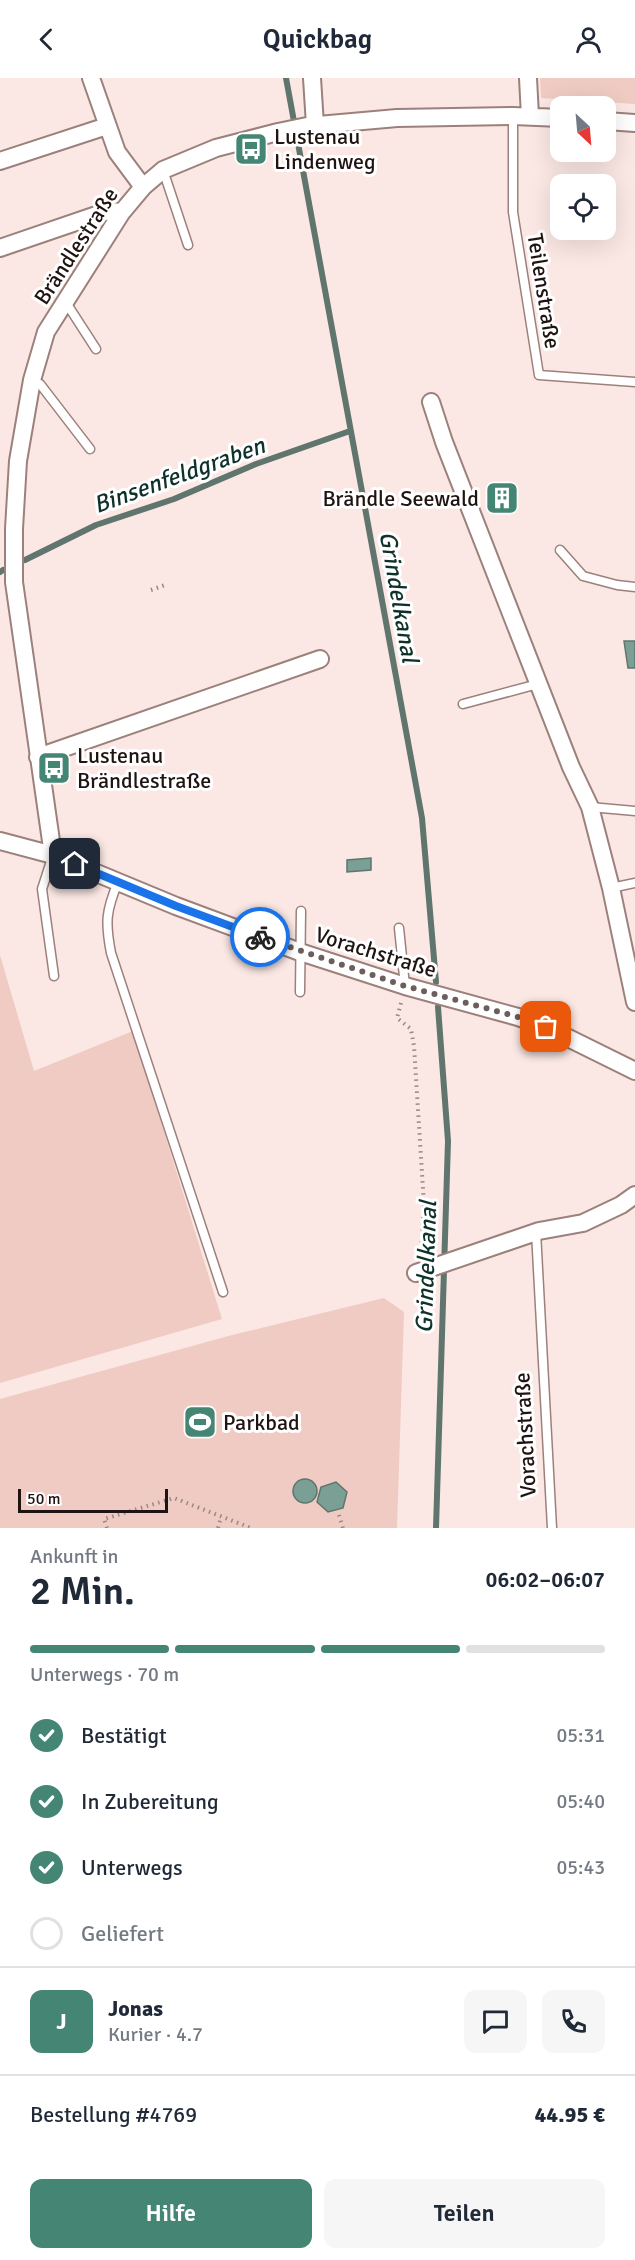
<!DOCTYPE html>
<html lang="de">
<meta charset="utf-8">
<style>
:root{--surface:#fff;--page:#f6f6f7;--text:#1f2937;--muted:#747a83;--line:#e0e1e3;--accent:#448574}
body{margin:0;font-family:Signika,sans-serif;background:var(--page);color:var(--text);height:100vh;display:flex;flex-direction:column;font-size:22px;white-space:nowrap}
*{box-sizing:border-box;margin:0}
p{font-size:20px;color:var(--muted)}
.icon{flex:none;width:33px;height:33px;fill:none;stroke:currentColor;stroke-width:2;stroke-linecap:round;stroke-linejoin:round}
.map{position:relative;height:1450px;overflow:hidden}
.details{display:flex;flex-direction:column;background:var(--surface);flex:1}
.details>*{flex:none}
.needle{width:39px;rotate:154deg}
.buttons{position:absolute;left:550px;top:18px;display:grid;gap:12px}
.buttons a{display:grid;place-items:center;width:66px;height:66px;border-radius:12px;background:var(--surface);box-shadow:0 6px 24px #0002;font-size:30px}
.scale{position:absolute;left:18px;bottom:15px;width:150px;box-sizing:border-box;padding-left:6px;border:3px solid #1f1412;border-top:0;font-size:16px;line-height:21px;white-space:nowrap;color:#1f1412;-webkit-text-stroke:4px #fff;paint-order:stroke}
.pin{position:absolute;display:grid;place-items:center;width:51px;height:51px;color:#fff;margin:-26px;border-radius:12px;box-shadow:0 3px 9px #0006}
.courier{position:absolute;display:grid;place-items:center;width:60px;height:60px;margin:-30px;border:4px solid #1a73e8;border-radius:50%;background:#fff;color:#222;box-shadow:0 2px 8px #0007}
.head em{font-style:normal;font-weight:600}
.head div{display:flex;flex-direction:column-reverse}
.head{display:flex;align-items:center;justify-content:space-between;height:102px;padding:0 30px}
h1{font-size:39px;font-weight:600;line-height:45px}
.bar{display:grid;grid-template-columns:repeat(4,1fr);gap:9px 6px;align-content:center;height:72px;padding:0 30px}
.bar i{height:8px;border-radius:4px;background:var(--line)}
.bar .on{background:var(--accent)}
.bar p{grid-column:span 4}
.line{display:flex;align-items:center;gap:15px;padding:0 30px;border-top:2px solid var(--line)}
.line div{flex:1}
.round{display:grid;place-items:center;flex:none;width:63px;height:63px;border-radius:12px;background:var(--page)}
ol{padding:0 30px;list-style:none}
li{display:flex;align-items:center;gap:18px;height:66px}
li p{margin-inline-start:auto}
li .icon{padding:6px;border-radius:50%;background:var(--accent);color:#fff;stroke-width:4}
li:last-child{color:var(--muted)}
li i{width:33px;height:33px;border:3px solid var(--line);border-radius:50%}
.action{display:flex;gap:12px;margin-top:auto;padding:12px 30px}
.action a{flex:1;height:69px;border-radius:12px;background:var(--accent);color:#fff;font-size:24px;font-weight:600;line-height:69px;text-align:center}
.action a+a{background:var(--page);color:var(--text)}
header{display:flex;justify-content:space-between;align-items:center;height:78px;padding:0 30px;background:var(--surface);font-size:27px;font-weight:600}
.map>svg:first-child{display:block}
.green{fill:#efcbc3}
.water{fill:#7a9f94;stroke:#5f756d;stroke-width:1.5}
.lines{fill:none;stroke-linecap:round;stroke-linejoin:round}
.stream{stroke:#5f756d;stroke-width:6}
.service-casing{stroke:#9c807b;stroke-width:11}
.minor-casing{stroke:#9c807b;stroke-width:20}
.path{stroke:#988986;stroke-width:4;stroke-dasharray:1.5 4.5;stroke-linecap:butt}
.service{stroke:#fff;stroke-width:8}
.minor{stroke:#fff;stroke-width:16}
.done{stroke:#6c5e5c;stroke-width:6;stroke-dasharray:0 10.8}
.route{stroke:#1a73e8;stroke-width:8}
.labels{text-anchor:middle;dominant-baseline:central;stroke-width:6;stroke-linejoin:round;paint-order:stroke}
.poi-label{font-size:22px;fill:#1f1412;stroke:#fff;text-anchor:start}
.street-label{font-size:22px;fill:#1f1412;stroke:#fff}
.water-label{font-size:24px;font-style:italic;fill:#0e3229;stroke:#fff}
</style>
<header><svg class="icon" aria-label="back" viewBox="0 0 24 24"><path d="M15 5l-7 7 7 7"/></svg>Quickbag<svg class="icon" aria-label="person" viewBox="0 0 24 24"><circle cx="12" cy="8" r="4"/><path d="M4 21q1-7 8-7t8 7"/></svg></header>
<div class="map">
<svg width="635" height="1450" viewBox="0 0 635 1450">
<rect width="100%" height="100%" fill="#fbe8e4"/>
<path class="green" d="M 540,0 L 635,0 L 635,26 L 541,20 Z
M 0,877 L 34,993 L 133,953 L 222,1241 L 0,1305 Z
M 384,1220 L 404,1234 L 397,1450 L 0,1450 L 0,1321 L 232,1257 Z"/>
<path class="water" d="M 624,563 L 635,563 L 635,590 L 628,590 Z
M 371,780 L 371,792 L 347,794 L 347,782 Z
M293 1413a12 12 0 1 1 24 0a12 12 0 1 1-24 0Z
M 336,1404 L 347,1414 L 343,1430 L 328,1434 L 317,1424 L 321,1409 Z"/>
<g class="lines">
<path class="stream" d="M 286,0 L 422,740 L 436,904
M 25,482 L 96,447 L 174,421 L 256,386 L 350,353
M 0,494 L 3,492
M 436,1450 L 448,1063 L 438,929"/>
<g class="service-casing">
<path id="service" d="M 513,38 L 513,134 L 539,297 L 635,304
M 163,92 L 188,167
M 65,223 L 96,271
M 32,302 L 40,306 L 90,371
M 560,472 L 583,498 L 617,507 L 635,509
M 463,626 L 538,606
M 590,729 L 635,733
M 53,777 L 42,811 L 54,898
M 118,804 C 106,833 105,844 111,875 L 223,1214
M 611,810 L 635,805
M 399,850 L 405,908
M 300,914 L 301,833
M 536,1154 L 552,1450"/>
</g>
<g class="minor-casing">
<path id="minor" d="M 91,0 L 117,74 L 143,109
M 312,0 L 315,47
M 528,0 L 530,38
M 606,43 L 635,45
M 0,83 L 107,48
M 0,170 L 108,133 L 122,134
M 431,324 L 444,364 L 571,689 L 590,729 L 611,810 L 635,924
M 38,679 L 320,581
M 0,763 L 53,777 L 176,828 L 300,874 L 405,908 L 518,939 L 546,949 L 635,993
M 53,777 L 14,504 L 14,451 L 18,383 L 32,302 L 46,254 L 122,134 L 143,109 L 163,92 L 216,70 L 278,54 L 307,48 L 397,40 L 513,38 L 561,40
M 416,1195 L 539,1153 L 583,1145 L 621,1127 L 635,1117"/>
</g>
<path class="path" d="M 151,512 L 168,506
M 401,925 L 397,940 L 411,951 L 414,968 L 424,1127 L 421,1175 L 419,1175
M 339,1437 L 343,1450
M 107,1450 L 104,1441 L 174,1420 L 251,1450
M 218,1450 L 221,1439"/>
<use href="#service" class="service"/>
<use href="#minor" class="minor"/>
</g>
<g class="lines">
<path class="done" d="M 260,859 L 405,908 L 518,939 L 546,949"/>
<path class="route" d="M 75,786 L 176,828 L 260,859"/>
</g>
<defs>
<g id="bus-square" transform="scale(1.725)"><rect x="-9" y="-9" width="18" height="18" rx="4" fill="#448574" stroke="#fff"/><path d="M-5-6H5V4H4V6H2V4H-2V6H-4V4H-5ZM-3.5-4V0h7V-4ZM-3.5 1.2v1.5H-2V1.2ZM2 1.2v1.5H3.5V1.2Z" fill="#fff"/></g>
<g id="building-square" transform="scale(1.725)"><rect x="-9" y="-9" width="18" height="18" rx="4" fill="#448574" stroke="#fff"/><path d="M-4-6H4V6H1V3H-1V6H-4ZM-2.5-4.3h1.7v1.8h-1.7ZM.8-4.3h1.7v1.8H.8ZM-2.5-1h1.7V.8h-1.7ZM.8-1h1.7V.8H.8Z" fill="#fff"/></g>
<g id="stadium-square" transform="scale(1.725)"><rect x="-9" y="-9" width="18" height="18" rx="4" fill="#448574" stroke="#fff"/><path d="M0-5a6.5 5 0 1 0 0 10a6.5 5 0 1 0 0-10ZM-3.5-1.8h7v3.6h-7Z" fill="#fff"/></g>
</defs>
<g fill-rule="evenodd">
<use href="#bus-square" x="251" y="71"/>
<use href="#building-square" x="502" y="420"/>
<use href="#bus-square" x="54" y="690"/>
<use href="#stadium-square" x="200" y="1344"/>
</g>
<g class="labels">
<g class="poi-label">
<text x="274" y="58">Lustenau<tspan x="274" dy="25">Lindenweg</tspan></text>
<text x="479" y="420" text-anchor="end">Brändle Seewald</text>
<text x="77" y="677">Lustenau<tspan x="77" dy="25">Brändlestraße</tspan></text>
<text x="223" y="1344">Parkbad</text>
</g>
<g class="street-label">
<text transform="translate(76 168) rotate(-57)">Brändlestraße</text>
<text transform="translate(544 213) rotate(81)">Teilenstraße</text>
<text transform="translate(376 874) rotate(17)">Vorachstraße</text>
<text transform="translate(525 1357) rotate(-93)">Vorachstraße</text>
</g>
<g class="water-label">
<text transform="translate(179 397) rotate(-20)">Binsenfeldgraben</text>
<text transform="translate(399 519) rotate(80)">Grindelkanal</text>
<text transform="translate(426 1189) rotate(-88)">Grindelkanal</text>
</g>
</g>
</svg>
<div class="buttons">
<a><svg class="needle" viewBox="-14 -14 28 28"><path d="M0-13l5 13h-10z" fill="#e53935"/><path d="M0 13l5-13h-10z" fill="#747a83"/></svg></a>
<a><svg class="icon" aria-label="locate" viewBox="0 0 24 24"><circle cx="12" cy="12" r="6"/><path d="M12 2v4M12 18v4M2 12h4M18 12h4"/></svg></a>
</div>
<div class="scale">50 m</div>
<div class="pin" style="left:546px;top:949px;background:#ea580c"><svg class="icon" aria-label="bag" viewBox="0 0 24 24"><path d="M5 8h14l-1 12H6zM9 8a3 3 0 0 1 6 0"/></svg></div>
<div class="pin" style="left:75px;top:786px;background:#1f2937"><svg class="icon" aria-label="home" viewBox="0 0 24 24"><path d="M3 11l9-7 9 7M6 9v11h12V9"/></svg></div>
<div class="courier" style="left:260px;top:859px"><svg class="icon" aria-label="bike" viewBox="0 0 24 24"><circle cx="6" cy="16" r="4"/><circle cx="18" cy="16" r="4"/><path d="M6 16l4-8h5l3 8M10 8l3 8H6M13 5h3"/></svg></div>
</div>
<section class="details">
<div class="head"><div><h1>2 Min.</h1><p>Ankunft in</p></div><em>06:02–06:07</em></div>
<div class="bar"><i class="on"></i><i class="on"></i><i class="on"></i><i></i><p>Unterwegs · 70 m</p></div>
<ol>
<li><svg class="icon" aria-label="check" viewBox="0 0 24 24"><path d="M5 12l5 5 9-10"/></svg>Bestätigt<p>05:31</p></li>
<li><svg class="icon" aria-label="check" viewBox="0 0 24 24"><path d="M5 12l5 5 9-10"/></svg>In Zubereitung<p>05:40</p></li>
<li><svg class="icon" aria-label="check" viewBox="0 0 24 24"><path d="M5 12l5 5 9-10"/></svg>Unterwegs<p>05:43</p></li>
<li><i></i>Geliefert</li>
</ol>
<div class="line" style="height:108px"><b class="round" style="background:var(--accent);color:#fff">J</b><div><b>Jonas</b><p>Kurier · 4.7</p></div><a class="round"><svg class="icon" aria-label="chat" viewBox="0 0 24 24"><path d="M4 5h16v11H9l-5 4z"/></svg></a><a class="round"><svg class="icon" aria-label="phone" viewBox="0 0 24 24"><path d="M5 4h4l2 5-3 2q2 4 5 5l2-3 5 2v4C11 20 4 13 5 4z"/></svg></a></div>
<div class="line" style="height:78px"><div>Bestellung #4769</div><b>44.95 €</b></div>
<div class="action"><a>Hilfe</a><a>Teilen</a></div>
</section>
